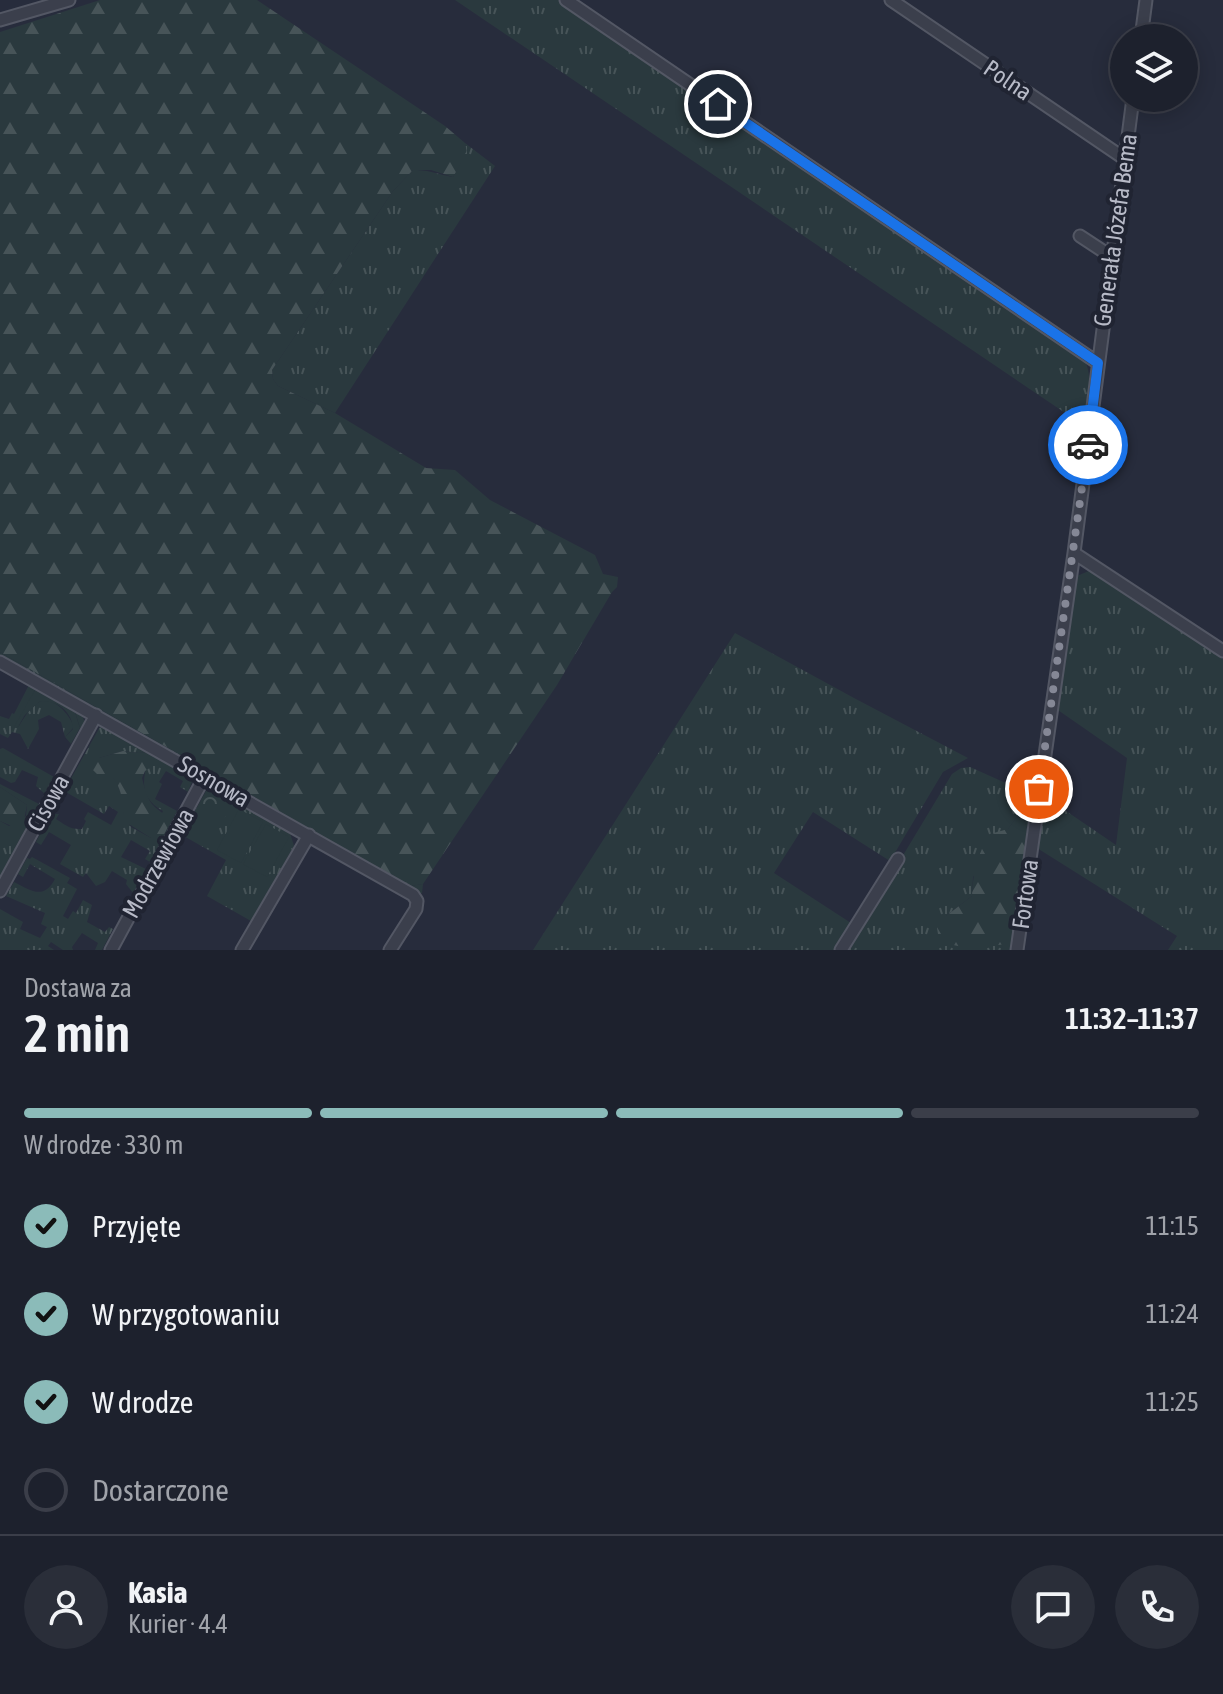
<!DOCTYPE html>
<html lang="pl">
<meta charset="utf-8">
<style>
:root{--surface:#1d212d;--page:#2a2e39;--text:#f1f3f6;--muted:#a0a3aa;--line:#3b3e49;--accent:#8bbbb9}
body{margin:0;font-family:"Asap Condensed",sans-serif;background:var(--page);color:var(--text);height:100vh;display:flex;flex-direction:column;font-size:30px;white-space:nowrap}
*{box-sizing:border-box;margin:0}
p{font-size:26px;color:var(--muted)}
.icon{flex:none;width:44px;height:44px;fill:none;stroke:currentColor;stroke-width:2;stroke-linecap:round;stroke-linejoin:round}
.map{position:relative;height:950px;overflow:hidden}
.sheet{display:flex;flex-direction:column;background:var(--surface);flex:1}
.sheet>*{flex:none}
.controls{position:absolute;left:1110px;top:24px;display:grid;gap:16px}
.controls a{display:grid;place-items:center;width:88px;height:88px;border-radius:50%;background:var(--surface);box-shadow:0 4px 20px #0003,0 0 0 2px var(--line);font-size:40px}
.pin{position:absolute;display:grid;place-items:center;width:68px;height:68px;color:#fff;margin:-34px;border:4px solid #fff;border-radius:50%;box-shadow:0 2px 8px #0007}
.courier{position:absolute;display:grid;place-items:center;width:80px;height:80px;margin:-40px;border:6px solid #1a73e8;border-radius:50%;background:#fff;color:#222;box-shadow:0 2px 10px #0007}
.headline em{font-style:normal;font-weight:600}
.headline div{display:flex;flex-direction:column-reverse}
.headline{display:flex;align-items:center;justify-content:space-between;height:136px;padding:0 24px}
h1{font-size:52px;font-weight:600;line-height:60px}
.bar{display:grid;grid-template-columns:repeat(4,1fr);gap:12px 8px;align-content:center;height:96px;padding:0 24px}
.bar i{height:10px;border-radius:6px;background:var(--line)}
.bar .on{background:var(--accent)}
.bar p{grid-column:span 4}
.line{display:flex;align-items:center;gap:20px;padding:0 24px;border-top:2px solid var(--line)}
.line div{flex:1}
.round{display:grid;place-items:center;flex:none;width:84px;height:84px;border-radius:42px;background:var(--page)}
ol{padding:0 24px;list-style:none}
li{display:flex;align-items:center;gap:24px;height:88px}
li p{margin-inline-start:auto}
li .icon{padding:8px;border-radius:50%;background:var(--accent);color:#111;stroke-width:4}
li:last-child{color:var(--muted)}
li i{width:44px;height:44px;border:4px solid var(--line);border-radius:50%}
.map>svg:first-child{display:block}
.grass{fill:url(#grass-tufts);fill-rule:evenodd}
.forest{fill:url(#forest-firs)}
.park{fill:url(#park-crowns)}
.garden{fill:#2a393e}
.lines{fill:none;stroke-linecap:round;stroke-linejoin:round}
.street-casing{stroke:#535764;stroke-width:15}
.street{stroke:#3b3f4c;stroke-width:11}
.done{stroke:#858896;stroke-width:8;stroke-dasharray:0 14.4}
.route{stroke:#1a73e8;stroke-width:10}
.labels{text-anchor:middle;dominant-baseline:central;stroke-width:8;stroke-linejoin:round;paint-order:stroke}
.street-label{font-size:24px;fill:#b7bac7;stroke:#202432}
</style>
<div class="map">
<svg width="1223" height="950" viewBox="0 0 1223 950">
<defs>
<pattern id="grass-tufts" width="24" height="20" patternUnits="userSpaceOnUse" patternTransform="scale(2)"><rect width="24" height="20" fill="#2a393e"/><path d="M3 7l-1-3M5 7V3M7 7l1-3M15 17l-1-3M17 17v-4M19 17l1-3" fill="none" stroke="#475458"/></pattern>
<pattern id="forest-firs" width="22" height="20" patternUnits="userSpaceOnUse" patternTransform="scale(2)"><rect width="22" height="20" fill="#2a393e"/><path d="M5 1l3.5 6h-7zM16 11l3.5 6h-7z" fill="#475458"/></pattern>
<pattern id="park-crowns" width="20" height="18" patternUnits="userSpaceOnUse" patternTransform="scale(2)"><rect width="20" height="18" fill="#2a393e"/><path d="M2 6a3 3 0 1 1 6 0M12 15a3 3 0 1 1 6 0" fill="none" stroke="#475458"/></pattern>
</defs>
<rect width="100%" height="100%" fill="#272c3c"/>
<path class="grass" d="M 455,0 L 559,0 L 1080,354 C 1097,373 1086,401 1083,425 Z
M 465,143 L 495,166 L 335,413 L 278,386 L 273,379 L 272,370 L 393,191 L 413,170 C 431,170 436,174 453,177 L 466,153 Z
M 1091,570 L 1223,659 L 1223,950 L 1168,950 L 1177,936 L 1037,848 L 1044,796 L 1116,845 L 1127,758 L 1055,708 L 1074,581 L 1077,576 Z
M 735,633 L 854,698 L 968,758 L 943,772 L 890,861 L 813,812 L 774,873 L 851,923 L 834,950 L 533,950 Z
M 0,652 L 410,886 L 423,884 L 422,893 L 418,894 L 0,657 Z
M 30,683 L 81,712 L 85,723 L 80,728 L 75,712 L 35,690 L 18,728 C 23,719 30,707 39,702 C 52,694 70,715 74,727 L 65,737 L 61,722 L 49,715 L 38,720 L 39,729 L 28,749 L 20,734 L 12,732 L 8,738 L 0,734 L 0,716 L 9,719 L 12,713 L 14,714 Z
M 101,725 L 188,772 L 193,779 L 188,792 L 180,787 L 183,781 L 166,771 L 159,782 L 162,784 L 155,799 L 177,811 L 150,862 L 145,859 L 150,851 L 131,840 L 121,857 L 146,869 L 133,893 L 126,884 L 127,880 L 112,871 L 105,882 L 96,886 L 86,873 L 83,877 L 60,864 L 71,845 L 49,832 L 41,845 L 36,842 L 51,814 L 59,814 L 56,819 C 64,824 70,830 82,829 L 86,821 L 84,819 L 88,812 L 111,825 L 118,812 L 109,806 L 104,814 L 64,791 ZM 123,751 L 139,753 L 150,752 C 144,776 136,796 163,811 L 151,838 L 131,827 L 123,813 L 124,801 L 117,783 L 99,758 Z
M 3,748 L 54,777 L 45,794 L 36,786 L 38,777 L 22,770 L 15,782 L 11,783 L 0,777 L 0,749 Z
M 970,767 L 1030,794 L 1032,799 L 1028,831 L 1023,817 L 1016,818 L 973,877 L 972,896 L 946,916 L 1016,921 L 1012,950 L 846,950 L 952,774 L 961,768 Z
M 0,784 L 39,804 L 0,876 L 0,821 L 9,826 L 26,816 L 27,805 L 0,787 Z
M 212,789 L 289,830 L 294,846 L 251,921 L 207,896 L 226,860 L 182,835 L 206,791 Z
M 32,857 L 70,878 L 67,883 L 77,889 L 63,916 L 68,919 L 73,911 L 76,913 L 83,900 L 92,905 L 87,922 L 105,932 L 109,927 L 113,929 L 102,950 L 95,950 L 98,943 L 82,933 L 72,947 L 73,950 L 63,950 L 51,942 L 48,946 L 54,950 L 0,950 L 0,909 L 23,922 L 20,929 L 40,938 L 47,927 L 41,924 L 45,913 L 6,896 L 14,882 C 31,891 44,900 55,879 L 30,864 L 23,877 L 18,874 L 27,858 L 30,859 Z"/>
<path class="forest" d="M 100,0 L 257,0 L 445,126 L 465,143 L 467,153 L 453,177 L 431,170 L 413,170 L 393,191 L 272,370 L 273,379 L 278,386 L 335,413 L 426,468 L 455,470 L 490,500 L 595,555 L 603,574 L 618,577 L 617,587 L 612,592 L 557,685 L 423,884 L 410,886 L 0,652 L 0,32 Z
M 123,751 L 139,753 L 150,752 L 156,759 L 156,764 L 145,771 L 142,778 C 144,786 147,798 152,804 C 164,818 177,814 163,836 L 151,838 L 124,821 C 122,805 124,792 113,778 L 98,775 L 92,769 L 99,758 Z
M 0,787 L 27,805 L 23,825 L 16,828 L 0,821 Z
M 1023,817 L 1028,831 L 1016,921 L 1005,944 C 981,948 962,950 939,940 L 937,928 L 946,916 L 972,896 C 973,872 977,855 990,834 L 1008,829 L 1016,818 Z"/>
<path class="park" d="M 216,792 L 234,802 L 225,817 L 210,820 L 194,813 L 204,795 Z"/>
<path class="garden" d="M 35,690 L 75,712 L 80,728 L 71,744 L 65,737 L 73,729 C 72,711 56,699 39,702 L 25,715 L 17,728 L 14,727 Z
M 239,809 L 263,822 L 241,863 L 217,850 Z
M 266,824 L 289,837 L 267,877 L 243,864 Z"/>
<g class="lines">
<g class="street-casing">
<path id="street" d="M 566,0 L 1098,363
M 891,0 L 1125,159
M 0,20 L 69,0
M 1141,38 L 1146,0
M 1080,236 L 1112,257
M 1074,553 L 1223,651
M 0,662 L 413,895 L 417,901 L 416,909 L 390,950
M 0,891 L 96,715
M 111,950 L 205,776
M 242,950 L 309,835
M 841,950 L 898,859
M 1017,950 L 1074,553 L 1133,98"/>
</g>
<use href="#street" class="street"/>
</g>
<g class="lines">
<path class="done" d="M 1039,789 L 1088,445"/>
<path class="route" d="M 718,104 L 1098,363 L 1088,445"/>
</g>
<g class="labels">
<g class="street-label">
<text transform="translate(1008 80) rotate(34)">Polna</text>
<text transform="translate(1115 230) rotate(-82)">Generała Józefa Bema</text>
<text transform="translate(214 781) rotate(30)">Sosnowa</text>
<text transform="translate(48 803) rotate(-61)">Cisowa</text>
<text transform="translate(158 863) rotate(-61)">Modrzewiowa</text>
<text transform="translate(1025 894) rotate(-82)">Fortowa</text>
</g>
</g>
</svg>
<div class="controls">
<a><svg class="icon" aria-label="layers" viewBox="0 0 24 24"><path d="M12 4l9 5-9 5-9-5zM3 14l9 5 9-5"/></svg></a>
</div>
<div class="pin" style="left:1039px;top:789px;background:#ea580c"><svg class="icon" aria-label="bag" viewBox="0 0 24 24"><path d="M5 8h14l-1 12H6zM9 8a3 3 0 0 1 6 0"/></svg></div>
<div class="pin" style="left:718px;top:104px;background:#1f2937"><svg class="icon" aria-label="home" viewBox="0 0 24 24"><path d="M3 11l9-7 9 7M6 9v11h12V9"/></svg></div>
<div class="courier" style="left:1088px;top:445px"><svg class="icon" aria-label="car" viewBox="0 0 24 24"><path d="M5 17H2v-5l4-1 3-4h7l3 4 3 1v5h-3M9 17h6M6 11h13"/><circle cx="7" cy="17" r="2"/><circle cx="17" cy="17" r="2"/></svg></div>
</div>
<section class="sheet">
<div class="headline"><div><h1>2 min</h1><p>Dostawa za</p></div><em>11:32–11:37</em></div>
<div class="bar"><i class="on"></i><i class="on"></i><i class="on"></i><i></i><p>W drodze · 330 m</p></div>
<ol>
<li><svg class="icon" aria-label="check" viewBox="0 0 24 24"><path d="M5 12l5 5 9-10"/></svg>Przyjęte<p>11:15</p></li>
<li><svg class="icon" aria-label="check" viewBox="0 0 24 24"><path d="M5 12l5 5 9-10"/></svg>W przygotowaniu<p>11:24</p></li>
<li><svg class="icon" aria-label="check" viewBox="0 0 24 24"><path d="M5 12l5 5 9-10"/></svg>W drodze<p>11:25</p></li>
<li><i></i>Dostarczone</li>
</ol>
<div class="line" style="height:144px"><a class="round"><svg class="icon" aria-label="person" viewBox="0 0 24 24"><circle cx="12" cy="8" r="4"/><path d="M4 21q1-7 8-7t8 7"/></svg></a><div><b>Kasia</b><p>Kurier · 4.4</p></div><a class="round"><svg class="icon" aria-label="chat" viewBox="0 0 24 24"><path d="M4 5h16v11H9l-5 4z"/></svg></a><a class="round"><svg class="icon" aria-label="phone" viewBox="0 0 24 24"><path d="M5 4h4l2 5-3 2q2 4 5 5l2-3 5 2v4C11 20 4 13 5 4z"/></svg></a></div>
</section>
